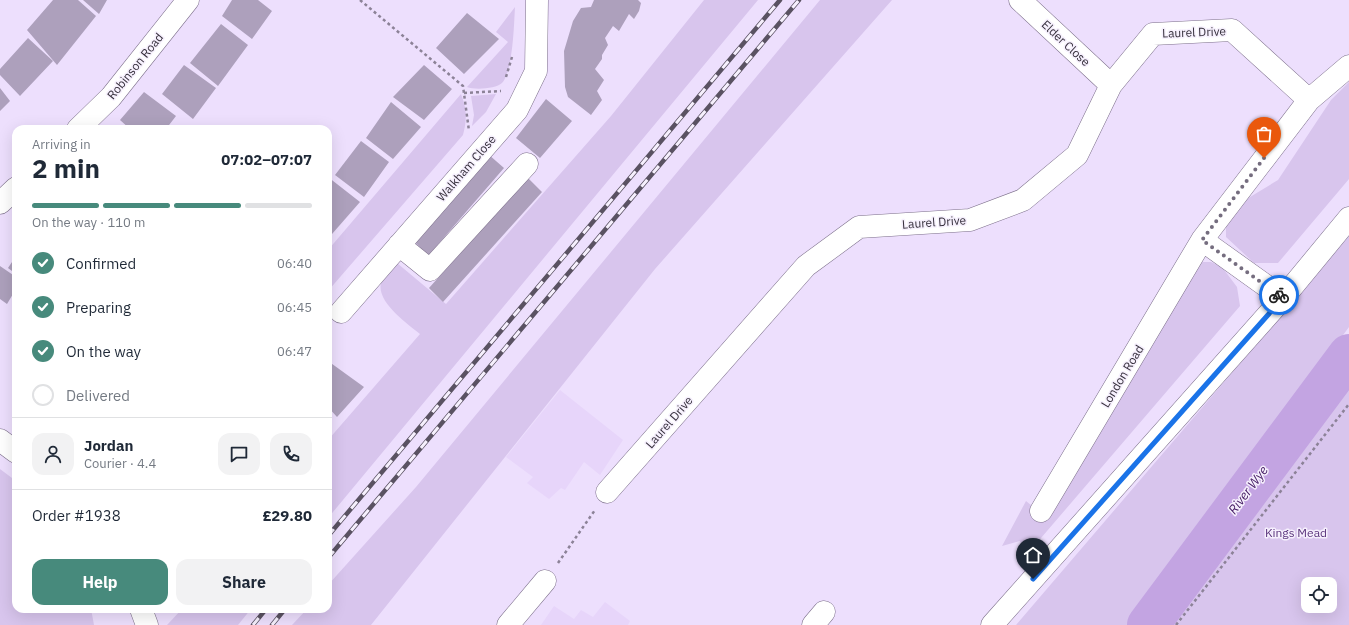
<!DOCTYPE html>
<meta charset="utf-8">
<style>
:root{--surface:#fff;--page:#f2f2f3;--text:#1f2937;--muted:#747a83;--line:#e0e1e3;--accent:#478a7c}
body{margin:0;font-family:"IBM Plex Sans",sans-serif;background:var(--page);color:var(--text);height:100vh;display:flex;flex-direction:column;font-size:15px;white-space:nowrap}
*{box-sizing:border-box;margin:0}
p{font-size:13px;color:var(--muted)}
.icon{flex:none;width:22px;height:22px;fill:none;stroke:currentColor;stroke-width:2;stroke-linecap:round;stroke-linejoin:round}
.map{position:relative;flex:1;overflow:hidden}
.details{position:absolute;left:12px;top:125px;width:320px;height:488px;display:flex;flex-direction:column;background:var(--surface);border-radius:12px;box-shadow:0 4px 16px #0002}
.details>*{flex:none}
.buttons{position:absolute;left:1301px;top:577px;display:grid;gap:8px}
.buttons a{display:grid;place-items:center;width:36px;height:36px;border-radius:8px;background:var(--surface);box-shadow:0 4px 16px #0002;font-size:20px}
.pin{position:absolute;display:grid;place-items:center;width:34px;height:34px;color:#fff;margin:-41px -17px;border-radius:50% 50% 50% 0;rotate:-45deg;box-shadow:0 0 4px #0007}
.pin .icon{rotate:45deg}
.courier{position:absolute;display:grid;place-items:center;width:40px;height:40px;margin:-20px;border:3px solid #1a73e8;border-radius:50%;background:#fff;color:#222;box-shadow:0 1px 5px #0007}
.headline em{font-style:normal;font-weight:800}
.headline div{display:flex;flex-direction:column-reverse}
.headline{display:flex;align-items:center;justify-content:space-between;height:68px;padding:0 20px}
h1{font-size:26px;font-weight:800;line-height:30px}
.bar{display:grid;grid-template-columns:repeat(4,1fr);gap:6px 4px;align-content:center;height:48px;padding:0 20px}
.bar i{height:5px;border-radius:3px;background:var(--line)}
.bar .on{background:var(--accent)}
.bar p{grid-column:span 4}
.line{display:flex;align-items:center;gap:10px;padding:0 20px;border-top:1px solid var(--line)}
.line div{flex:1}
.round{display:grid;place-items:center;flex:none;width:42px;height:42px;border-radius:12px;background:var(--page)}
ol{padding:0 20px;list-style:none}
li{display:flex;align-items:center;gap:12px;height:44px}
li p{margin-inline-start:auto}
li .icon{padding:4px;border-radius:50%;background:var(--accent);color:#fff;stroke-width:4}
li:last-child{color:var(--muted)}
li i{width:22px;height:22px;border:2px solid var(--line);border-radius:50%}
.action{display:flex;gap:8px;margin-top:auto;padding:8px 20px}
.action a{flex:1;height:46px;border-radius:12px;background:var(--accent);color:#fff;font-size:16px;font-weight:800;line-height:46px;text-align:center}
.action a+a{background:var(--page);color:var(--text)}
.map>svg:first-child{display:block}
.built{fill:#e7d5fa}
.green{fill:#d8c5ed;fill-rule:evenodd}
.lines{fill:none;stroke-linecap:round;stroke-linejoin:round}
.river{stroke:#c3a4e2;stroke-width:42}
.building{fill:#ada0bc}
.minor-casing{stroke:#7c6f8a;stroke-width:23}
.major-casing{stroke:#7c6f8a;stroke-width:23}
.path{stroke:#8c8297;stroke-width:2.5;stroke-dasharray:3 3;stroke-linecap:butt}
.minor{stroke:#fff;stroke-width:22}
.major{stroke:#fff;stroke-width:22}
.rail-casing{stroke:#5a5262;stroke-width:4.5}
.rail{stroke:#f6f0fd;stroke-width:3;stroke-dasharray:9;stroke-linecap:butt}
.done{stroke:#756d7f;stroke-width:4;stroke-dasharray:0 7.2}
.route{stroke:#1a73e8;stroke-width:5}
.labels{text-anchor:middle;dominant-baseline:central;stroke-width:3;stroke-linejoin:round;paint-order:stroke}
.street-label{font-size:12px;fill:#352f3b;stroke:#f6f0fd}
.park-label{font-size:12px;fill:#59327b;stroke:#f6f0fd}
.water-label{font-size:13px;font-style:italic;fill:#451c64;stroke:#f6f0fd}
</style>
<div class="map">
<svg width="1349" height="625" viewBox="0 0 1349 625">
<rect width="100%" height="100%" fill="#eddffd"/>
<path class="built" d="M 560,390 L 623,440 L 600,475 L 584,462 L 565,490 L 561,488 L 549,499 L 527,483 L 533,477 L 506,457 Z
M 605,602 L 630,621 L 628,625 L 541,625 L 554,606 L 574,619 L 581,610 L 593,617 Z"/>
<path class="green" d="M 704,0 L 758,0 L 328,518 L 328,440 L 420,334 C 407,323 373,300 382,280 C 385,274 392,268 397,263 L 446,304 L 611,116 Z
M 820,0 L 892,0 L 655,269 L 371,625 L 292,625 L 307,609 L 328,609 L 328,585 L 416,487 Z
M 515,7 C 514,24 513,71 502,83 C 496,89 474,90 467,87 L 508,42 L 496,32 Z
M 1349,82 L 1349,179 L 1278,263 L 1254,263 L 1226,237 L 1226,222 L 1240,203 L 1278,180 L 1331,100 Z
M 461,94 C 467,109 467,120 463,135 L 328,291 L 328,250 Z
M 496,94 L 486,112 L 472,126 L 474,115 L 471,96 Z
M 1349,236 L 1349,327 L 1129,625 L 1016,625 Z
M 1195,262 L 1211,262 L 1222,267 L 1237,287 L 1240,306 L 1029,552 L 1024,553 L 1020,541 L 1002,546 L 1026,501 L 1043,515 Z
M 1349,370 L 1349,625 L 1163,625 ZM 1308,584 L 1330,584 L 1330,606 L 1308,606 Z
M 0,469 L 16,481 L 16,609 L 91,609 L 94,625 L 0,625 Z
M 182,609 L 251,609 L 238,625 L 167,625 Z"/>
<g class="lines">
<path class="river" d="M 1148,625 L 1349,355"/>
</g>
<path class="building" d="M 53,0 L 78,0 L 96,16 L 57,65 L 27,30 Z
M 83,0 L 107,0 L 99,14 Z
M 232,0 L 258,0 L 272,11 L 252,39 L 222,16 Z
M 594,0 L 638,0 L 641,3 L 639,11 L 634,19 L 629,14 L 619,31 L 613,26 L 605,38 L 608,45 L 602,55 L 602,59 L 595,69 L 604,80 L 597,91 L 602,100 L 591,115 L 568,97 L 565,87 L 564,51 L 573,21 L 581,8 L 591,7 Z
M 467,13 L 499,39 L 464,74 L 436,48 Z
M 221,24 L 248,45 L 218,86 L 190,63 Z
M 28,38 L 53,61 L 20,96 L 0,75 L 0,69 Z
M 184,65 L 216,88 L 193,119 L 162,94 Z
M 424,65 L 452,89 L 424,120 L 393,97 Z
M 0,88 L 10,101 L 0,111 Z
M 144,92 L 176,116 L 166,129 L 130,129 L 120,120 Z
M 546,99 L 572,121 L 540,158 L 516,138 Z
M 391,102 L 421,127 L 393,159 L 366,138 Z
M 361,141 L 389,162 L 364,197 L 335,175 Z
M 488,154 L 504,168 L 428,256 L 413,240 Z
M 328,177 L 360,202 L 332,234 L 328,231 Z
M 528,178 L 542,192 L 443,302 L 429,288 Z
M 16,256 L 16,274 L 8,268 Z
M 0,266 L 16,277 L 16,289 L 7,304 L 0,299 Z
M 328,361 L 364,387 L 337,417 L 328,407 Z"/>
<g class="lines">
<g class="minor-casing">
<path id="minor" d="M 1020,0 L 1111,85
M 78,129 L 111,97 L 188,0
M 0,203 L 16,188
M 1202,240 L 1283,298
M 399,245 L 430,270 L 527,164
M 341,312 L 517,110 L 536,71 L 537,0
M 0,440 L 16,452
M 607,492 L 806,266 L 859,227 L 970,220 L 1023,200 L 1077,155 L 1111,85 L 1153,34 L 1232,30 L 1309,100
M 1041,511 L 1202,240 L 1309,100 L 1349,66
M 141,609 L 147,625
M 508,625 L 545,581
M 813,625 L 824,612"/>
</g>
<g class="major-casing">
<path id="major" d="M 992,625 L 1283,298 L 1349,218"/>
</g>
<path class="path" d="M 360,0 L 463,86 L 469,131
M 506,77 L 512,57
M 464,93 L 501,91
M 558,563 L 595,510
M 1176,625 L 1349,404"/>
<use href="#minor" class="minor"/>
<use href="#major" class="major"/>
<g class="rail-casing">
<path id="rail" d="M 328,536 L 780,0
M 328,558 L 799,0
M 253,625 L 266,609
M 272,625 L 285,609"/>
</g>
<use href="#rail" class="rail"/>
</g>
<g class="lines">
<path class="done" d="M 1264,158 L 1202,240 L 1279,295"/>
<path class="route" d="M 1033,579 L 1283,298 L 1279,295"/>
</g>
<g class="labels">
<g class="street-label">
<text transform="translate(1194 32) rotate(-2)">Laurel Drive</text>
<text transform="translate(1066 43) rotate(43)">Elder Close</text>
<text transform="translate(135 66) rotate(-51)">Robinson Road</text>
<text transform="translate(466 168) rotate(-49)">Walkham Close</text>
<text transform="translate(934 222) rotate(-4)">Laurel Drive</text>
<text transform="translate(1122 376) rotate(-59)">London Road</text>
<text transform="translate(669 422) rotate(-49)">Laurel Drive</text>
</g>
<g class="park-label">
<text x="1296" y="532">Kings Mead</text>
</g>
<g class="water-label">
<text transform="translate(1248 490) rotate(-53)">River Wye</text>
</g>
</g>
</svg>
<div class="buttons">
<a><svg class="icon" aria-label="locate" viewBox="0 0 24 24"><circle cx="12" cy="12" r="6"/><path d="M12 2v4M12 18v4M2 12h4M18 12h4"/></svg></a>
</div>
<div class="pin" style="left:1264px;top:158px;background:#ea580c"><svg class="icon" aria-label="bag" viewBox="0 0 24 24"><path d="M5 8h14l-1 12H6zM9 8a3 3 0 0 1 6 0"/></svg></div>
<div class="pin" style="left:1033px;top:579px;background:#1f2937"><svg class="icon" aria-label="home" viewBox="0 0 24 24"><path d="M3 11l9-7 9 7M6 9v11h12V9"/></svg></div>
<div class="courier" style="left:1279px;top:295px"><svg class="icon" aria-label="bike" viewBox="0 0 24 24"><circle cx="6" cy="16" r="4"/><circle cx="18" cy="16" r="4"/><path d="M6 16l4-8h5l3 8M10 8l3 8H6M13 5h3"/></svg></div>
<section class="details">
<div class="headline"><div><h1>2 min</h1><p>Arriving in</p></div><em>07:02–07:07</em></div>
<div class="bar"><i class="on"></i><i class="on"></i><i class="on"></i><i></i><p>On the way · 110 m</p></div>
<ol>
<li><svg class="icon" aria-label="check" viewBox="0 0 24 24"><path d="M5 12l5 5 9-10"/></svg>Confirmed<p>06:40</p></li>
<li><svg class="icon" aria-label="check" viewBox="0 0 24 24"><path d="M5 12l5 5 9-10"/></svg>Preparing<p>06:45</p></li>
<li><svg class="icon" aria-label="check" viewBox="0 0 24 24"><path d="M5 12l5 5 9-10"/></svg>On the way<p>06:47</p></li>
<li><i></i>Delivered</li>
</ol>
<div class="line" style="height:72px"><a class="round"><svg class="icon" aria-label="person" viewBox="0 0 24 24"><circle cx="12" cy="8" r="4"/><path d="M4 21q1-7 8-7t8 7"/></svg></a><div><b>Jordan</b><p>Courier · 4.4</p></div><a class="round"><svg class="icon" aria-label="chat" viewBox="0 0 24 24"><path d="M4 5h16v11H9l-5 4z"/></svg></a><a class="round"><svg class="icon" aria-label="phone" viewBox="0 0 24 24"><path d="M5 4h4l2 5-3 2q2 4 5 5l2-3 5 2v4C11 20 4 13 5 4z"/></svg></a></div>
<div class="line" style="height:52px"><div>Order #1938</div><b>£29.80</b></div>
<div class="action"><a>Help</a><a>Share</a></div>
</section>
</div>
